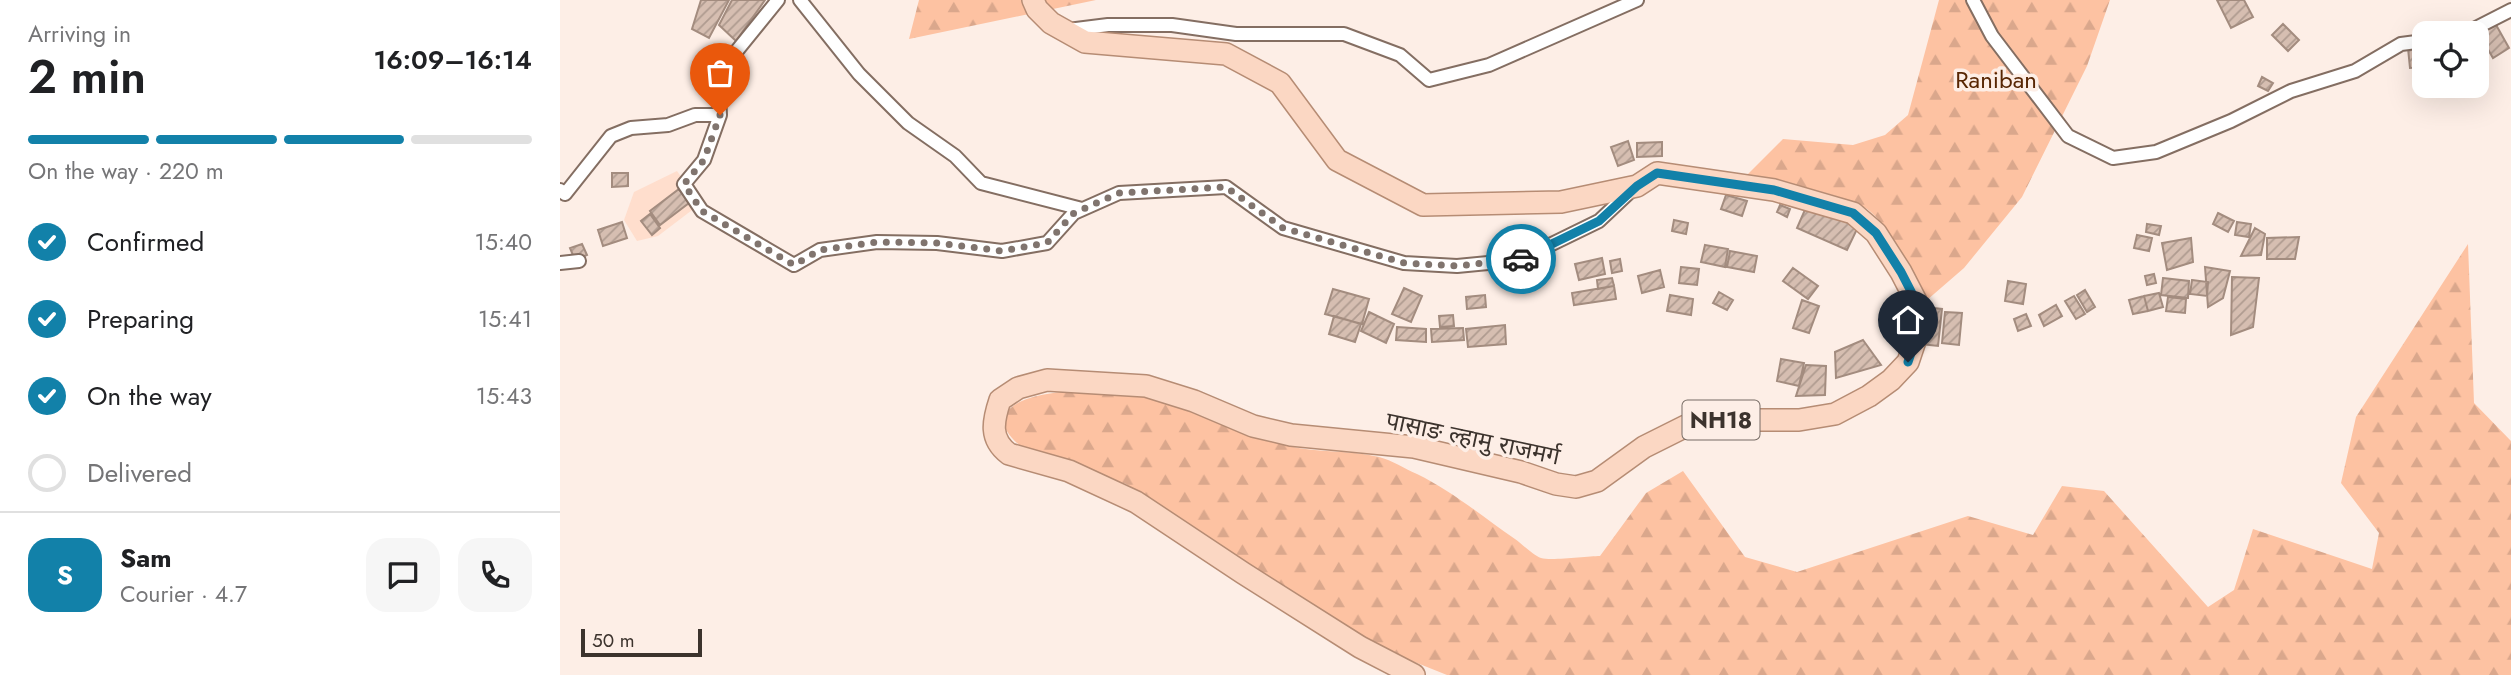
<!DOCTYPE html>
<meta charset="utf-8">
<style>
:root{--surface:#fff;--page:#f6f6f6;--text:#202124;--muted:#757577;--line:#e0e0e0;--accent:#1281a9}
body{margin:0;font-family:Jost,"Noto Sans Devanagari",sans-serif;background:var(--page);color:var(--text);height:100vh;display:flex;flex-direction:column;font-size:26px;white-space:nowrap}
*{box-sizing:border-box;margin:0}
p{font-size:23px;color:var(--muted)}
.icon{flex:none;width:38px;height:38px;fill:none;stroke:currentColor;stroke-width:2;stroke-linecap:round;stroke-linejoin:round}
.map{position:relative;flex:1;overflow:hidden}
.panel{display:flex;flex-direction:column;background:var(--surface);width:560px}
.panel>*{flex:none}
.tools{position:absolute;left:1852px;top:21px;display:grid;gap:14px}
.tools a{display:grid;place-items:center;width:77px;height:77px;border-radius:14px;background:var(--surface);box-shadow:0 7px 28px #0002;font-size:35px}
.scale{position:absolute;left:21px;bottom:18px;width:121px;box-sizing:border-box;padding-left:7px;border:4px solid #3c332d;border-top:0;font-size:19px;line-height:24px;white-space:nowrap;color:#3c332d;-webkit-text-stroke:5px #fdeee6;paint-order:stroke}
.pin{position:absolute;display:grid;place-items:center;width:60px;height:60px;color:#fff;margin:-72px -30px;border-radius:50% 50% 50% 0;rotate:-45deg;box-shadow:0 0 7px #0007}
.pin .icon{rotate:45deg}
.courier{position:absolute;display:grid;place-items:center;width:70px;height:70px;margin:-35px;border:5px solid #1281a9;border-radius:50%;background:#fff;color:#222;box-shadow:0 2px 9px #0007}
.headline em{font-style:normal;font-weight:600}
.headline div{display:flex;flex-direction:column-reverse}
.headline{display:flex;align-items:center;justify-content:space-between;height:119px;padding:0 28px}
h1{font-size:46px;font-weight:600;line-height:52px}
.bar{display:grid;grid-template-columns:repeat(4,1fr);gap:10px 7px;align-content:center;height:84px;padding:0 28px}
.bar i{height:9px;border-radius:5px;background:var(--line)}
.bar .current{background:var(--accent)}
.bar p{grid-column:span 4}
.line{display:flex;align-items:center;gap:18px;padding:0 28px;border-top:2px solid var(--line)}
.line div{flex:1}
.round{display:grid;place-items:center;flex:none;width:74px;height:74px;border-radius:21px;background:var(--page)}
ol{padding:0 28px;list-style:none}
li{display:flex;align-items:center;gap:21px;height:77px}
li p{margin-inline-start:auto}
li .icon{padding:7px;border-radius:50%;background:var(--accent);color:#fff;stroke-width:4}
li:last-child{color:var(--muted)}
li i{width:38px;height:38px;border:4px solid var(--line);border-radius:50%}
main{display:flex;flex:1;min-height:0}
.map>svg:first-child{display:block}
.built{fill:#ffdecd}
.forest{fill:url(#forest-firs)}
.building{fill:url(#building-hatch);stroke:#a38c7f;stroke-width:2}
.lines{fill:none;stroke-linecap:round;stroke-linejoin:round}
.street-casing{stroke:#846e62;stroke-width:16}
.primary-casing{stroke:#b68c74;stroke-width:24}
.street{stroke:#fff;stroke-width:12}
.primary{stroke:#fbd7c3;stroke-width:21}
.done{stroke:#80746e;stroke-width:7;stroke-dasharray:0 12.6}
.route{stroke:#1281a9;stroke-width:9}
.labels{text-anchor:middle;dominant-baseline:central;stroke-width:7;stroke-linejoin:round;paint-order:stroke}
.shield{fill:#fdeee6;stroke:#766b64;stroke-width:2}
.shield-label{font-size:23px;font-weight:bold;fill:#3c332d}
.park-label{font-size:24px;fill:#582603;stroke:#fdeee6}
.street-label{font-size:24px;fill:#3c332d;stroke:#fdeee6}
</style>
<main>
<section class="panel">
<div class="headline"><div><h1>2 min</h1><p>Arriving in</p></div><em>16:09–16:14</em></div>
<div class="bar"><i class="current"></i><i class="current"></i><i class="current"></i><i></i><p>On the way · 220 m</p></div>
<ol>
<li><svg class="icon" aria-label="check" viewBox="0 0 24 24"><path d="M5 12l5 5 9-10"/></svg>Confirmed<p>15:40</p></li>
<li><svg class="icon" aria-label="check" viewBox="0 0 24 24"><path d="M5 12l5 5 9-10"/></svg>Preparing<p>15:41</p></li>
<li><svg class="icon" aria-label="check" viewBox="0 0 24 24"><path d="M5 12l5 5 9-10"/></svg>On the way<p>15:43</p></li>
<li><i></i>Delivered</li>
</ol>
<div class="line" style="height:126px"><b class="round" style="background:var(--accent);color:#fff">S</b><div><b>Sam</b><p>Courier · 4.7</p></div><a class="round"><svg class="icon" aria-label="chat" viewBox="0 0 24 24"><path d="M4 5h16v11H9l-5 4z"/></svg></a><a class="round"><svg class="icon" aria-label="phone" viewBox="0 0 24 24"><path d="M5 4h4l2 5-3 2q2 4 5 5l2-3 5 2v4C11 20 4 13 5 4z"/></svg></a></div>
</section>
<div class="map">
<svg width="1951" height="675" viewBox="0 0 1951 675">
<defs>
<pattern id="forest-firs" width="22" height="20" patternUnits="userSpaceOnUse" patternTransform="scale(1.75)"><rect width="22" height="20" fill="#fdc2a2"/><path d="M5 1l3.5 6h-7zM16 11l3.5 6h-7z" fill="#daa78c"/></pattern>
<pattern id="building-hatch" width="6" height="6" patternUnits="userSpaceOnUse" patternTransform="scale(1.75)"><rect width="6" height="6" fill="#d6beb1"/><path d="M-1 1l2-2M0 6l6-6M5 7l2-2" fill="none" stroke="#af9b90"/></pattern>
</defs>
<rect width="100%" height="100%" fill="#fdeee6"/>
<path class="built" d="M 117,171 L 140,204 L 98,236 L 77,241 L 64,220 L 74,192 Z"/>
<path class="forest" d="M 359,0 L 536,0 L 349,39 Z
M 1379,0 L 1550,0 L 1527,66 L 1462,197 L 1404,268 L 1367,300 C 1353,277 1328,223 1307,209 C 1283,193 1217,183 1186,176 L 1223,139 L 1293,145 L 1325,135 L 1348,115 Z
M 1908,244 L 1914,403 L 1951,441 L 1951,675 L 887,675 L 797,639 L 566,484 L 463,448 C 424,418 451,400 487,394 C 533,386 585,394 629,410 C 663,422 693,438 729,446 C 758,453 790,450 819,457 C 832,460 845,469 857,474 C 892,491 923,517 955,539 C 962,544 973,555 981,558 C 992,561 1027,556 1040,556 L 1086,493 L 1123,471 L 1185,557 L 1237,572 L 1408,516 L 1473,535 L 1502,486 L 1544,491 L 1648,607 L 1674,590 L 1693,529 L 1812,569 L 1819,533 L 1781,483 L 1796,417 Z"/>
<path class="building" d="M 141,0 L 169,0 L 149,38 L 132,29 Z
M 172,0 L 205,0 L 176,41 L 159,25 Z
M 1657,0 L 1684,0 L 1693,17 L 1671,28 Z
M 1935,23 L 1949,48 L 1933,58 L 1918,32 Z
M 1723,24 L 1739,40 L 1728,51 L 1712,35 Z
M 1864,46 L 1864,67 L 1850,68 L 1848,48 Z
M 1702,77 L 1713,83 L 1708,91 L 1698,86 Z
M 1068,141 L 1074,160 L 1058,166 L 1051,147 Z
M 1102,142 L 1102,156 L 1077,157 L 1077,143 Z
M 52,173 L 68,173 L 68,186 L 52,187 Z
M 119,189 L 129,203 L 100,225 L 90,211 Z
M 1166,195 L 1187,201 L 1182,216 L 1161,209 Z
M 1220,205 L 1230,209 L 1227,217 L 1217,212 Z
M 1247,205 L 1298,227 L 1287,250 L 1237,228 Z
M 1658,213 L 1674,221 L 1668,232 L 1653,224 Z
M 90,214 L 100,228 L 92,235 L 81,221 Z
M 1114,220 L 1128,223 L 1126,234 L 1112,231 Z
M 62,222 L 67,238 L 43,246 L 38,230 Z
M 1677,222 L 1691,224 L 1689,237 L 1675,235 Z
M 1587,224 L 1601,226 L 1599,235 L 1586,232 Z
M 1695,228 L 1705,234 L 1701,255 L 1681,256 Z
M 1577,235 L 1592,238 L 1589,251 L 1574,248 Z
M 1739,237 L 1735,259 L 1707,259 L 1707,238 Z
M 1631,238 L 1633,262 L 1607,270 L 1602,243 Z
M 22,244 L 27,255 L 15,260 L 10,248 Z
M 1145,245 L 1168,249 L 1165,267 L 1141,262 Z
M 1170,251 L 1197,256 L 1194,272 L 1167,267 Z
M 1042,258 L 1045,274 L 1019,280 L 1015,264 Z
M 1060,259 L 1062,271 L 1052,273 L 1050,261 Z
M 1121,267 L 1139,269 L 1137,285 L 1119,283 Z
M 1645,267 L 1670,271 L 1663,298 L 1648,307 Z
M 1233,268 L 1258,286 L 1248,299 L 1223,281 Z
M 944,270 L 954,270 L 954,282 L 944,282 Z
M 1100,270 L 1104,287 L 1082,293 L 1078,276 Z
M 1594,274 L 1596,283 L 1587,285 L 1585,276 Z
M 1672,277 L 1699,278 L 1693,327 L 1671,335 Z
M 1052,278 L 1054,286 L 1038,289 L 1037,280 Z
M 1603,278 L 1629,281 L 1628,298 L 1601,295 Z
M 1632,280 L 1648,282 L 1647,296 L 1630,294 Z
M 1448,281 L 1466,284 L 1463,304 L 1445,301 Z
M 1054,286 L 1056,299 L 1014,305 L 1012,293 Z
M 844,288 L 862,296 L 851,322 L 832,314 Z
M 773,289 L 809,299 L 802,324 L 765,314 Z
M 1525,290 L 1535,307 L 1527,312 L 1517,295 Z
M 1159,292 L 1173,300 L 1167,310 L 1153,303 Z
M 1599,293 L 1603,307 L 1588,311 L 1584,296 Z
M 925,295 L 926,307 L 907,309 L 906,297 Z
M 1110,295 L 1133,299 L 1131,315 L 1107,311 Z
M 1514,296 L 1525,314 L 1516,319 L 1505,301 Z
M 1584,296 L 1588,311 L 1573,314 L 1569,300 Z
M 1608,297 L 1626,299 L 1625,313 L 1606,311 Z
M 1242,300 L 1259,306 L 1249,333 L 1233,328 Z
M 1496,305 L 1502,316 L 1484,326 L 1479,315 Z
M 1364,307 L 1382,309 L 1378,346 L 1361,344 Z
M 809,312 L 834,324 L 826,343 L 801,331 Z
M 1385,312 L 1402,313 L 1399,345 L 1382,343 Z
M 1466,314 L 1471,326 L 1458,331 L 1454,319 Z
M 893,315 L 894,326 L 880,327 L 879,316 Z
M 774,316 L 801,324 L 795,342 L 769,334 Z
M 945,325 L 946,344 L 908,347 L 906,329 Z
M 837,327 L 866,329 L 866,342 L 836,340 Z
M 903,328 L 904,340 L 872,342 L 871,329 Z
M 1303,340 L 1321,365 L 1276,378 L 1275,352 Z
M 1221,359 L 1244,363 L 1239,386 L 1217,381 Z
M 1246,365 L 1266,366 L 1265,395 L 1236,396 Z"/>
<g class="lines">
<g class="street-casing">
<path id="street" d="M 218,0 L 158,74 L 160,115 L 144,160 L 124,184 L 142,211 L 234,265 L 260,250 L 317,242 L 377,243 L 442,251 L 487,243 L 514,213 L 559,193 L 666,187 L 723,228 L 844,263 L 897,266 L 959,260 L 1039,221 L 1074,188
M 240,0 L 299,74 L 348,123 L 395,156 L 421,183 L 522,209
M 1413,0 L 1432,36 L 1508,136 L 1553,158 L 1596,152 L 1671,121 L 1731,91 L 1795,71 L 1841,44 L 1864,41
M 508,30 L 548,25 L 612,25 L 676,34 L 784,34 L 840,55 L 869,80 L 929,65 L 1077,0
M 1906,33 L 1951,10
M 0,190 L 5,194 L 51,136 L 71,128 L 108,125 L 135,115 L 160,115
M 0,263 L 19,261"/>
</g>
<g class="primary-casing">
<path id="primary" d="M 473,0 L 477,9 L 491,23 L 525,42 L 666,54 L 720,83 L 777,160 L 863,205 L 1001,202 L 1077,186 L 1097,173 L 1214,190 L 1293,213 L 1316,233 L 1341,272 L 1356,301 L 1356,338 L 1348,362 L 1331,380 L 1309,396 L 1275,414 L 1239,420 L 1162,420 L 1126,426 L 1084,447 L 1037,481 L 1016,487 L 996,484 L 961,472 L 854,447 L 731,435 L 693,426 L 634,401 L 586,386 L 487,380 L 458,388 L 440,400 C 433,421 429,439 449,454 L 509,471 L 576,502 L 683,573 L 800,647 L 854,675"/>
</g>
<use href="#street" class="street"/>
<use href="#primary" class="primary"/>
</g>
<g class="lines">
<path class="done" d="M 160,115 L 144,160 L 124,184 L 142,211 L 234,265 L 260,250 L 317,242 L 377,243 L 442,251 L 487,243 L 514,213 L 559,193 L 666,187 L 723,228 L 844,263 L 897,266 L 961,259"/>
<path class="route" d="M 961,259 L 1039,221 L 1077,186 L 1097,173 L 1214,190 L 1293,213 L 1316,233 L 1341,272 L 1356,301 L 1356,338 L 1348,362"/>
</g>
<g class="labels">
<rect class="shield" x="1122.5" y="400.5" width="77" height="39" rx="5"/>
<g class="shield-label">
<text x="1161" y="420">NH18</text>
</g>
<g class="park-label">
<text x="1436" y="79">Raniban</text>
</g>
<g class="street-label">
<text transform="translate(913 438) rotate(12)">पासाङ ल्हामु राजमर्ग</text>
</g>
</g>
</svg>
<div class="tools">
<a><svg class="icon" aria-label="locate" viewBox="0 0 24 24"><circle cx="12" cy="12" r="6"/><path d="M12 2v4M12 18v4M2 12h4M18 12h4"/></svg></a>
</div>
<div class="scale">50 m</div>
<div class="pin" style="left:160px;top:115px;background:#ea580c"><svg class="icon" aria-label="bag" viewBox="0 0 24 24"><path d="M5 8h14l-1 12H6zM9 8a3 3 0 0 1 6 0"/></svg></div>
<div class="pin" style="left:1348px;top:362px;background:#1f2937"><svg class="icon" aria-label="home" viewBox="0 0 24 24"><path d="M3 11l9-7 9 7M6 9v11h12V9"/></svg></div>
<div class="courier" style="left:961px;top:259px"><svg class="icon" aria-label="car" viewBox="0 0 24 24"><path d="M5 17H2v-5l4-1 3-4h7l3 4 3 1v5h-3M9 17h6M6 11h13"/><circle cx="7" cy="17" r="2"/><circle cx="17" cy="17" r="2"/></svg></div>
</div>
</main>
